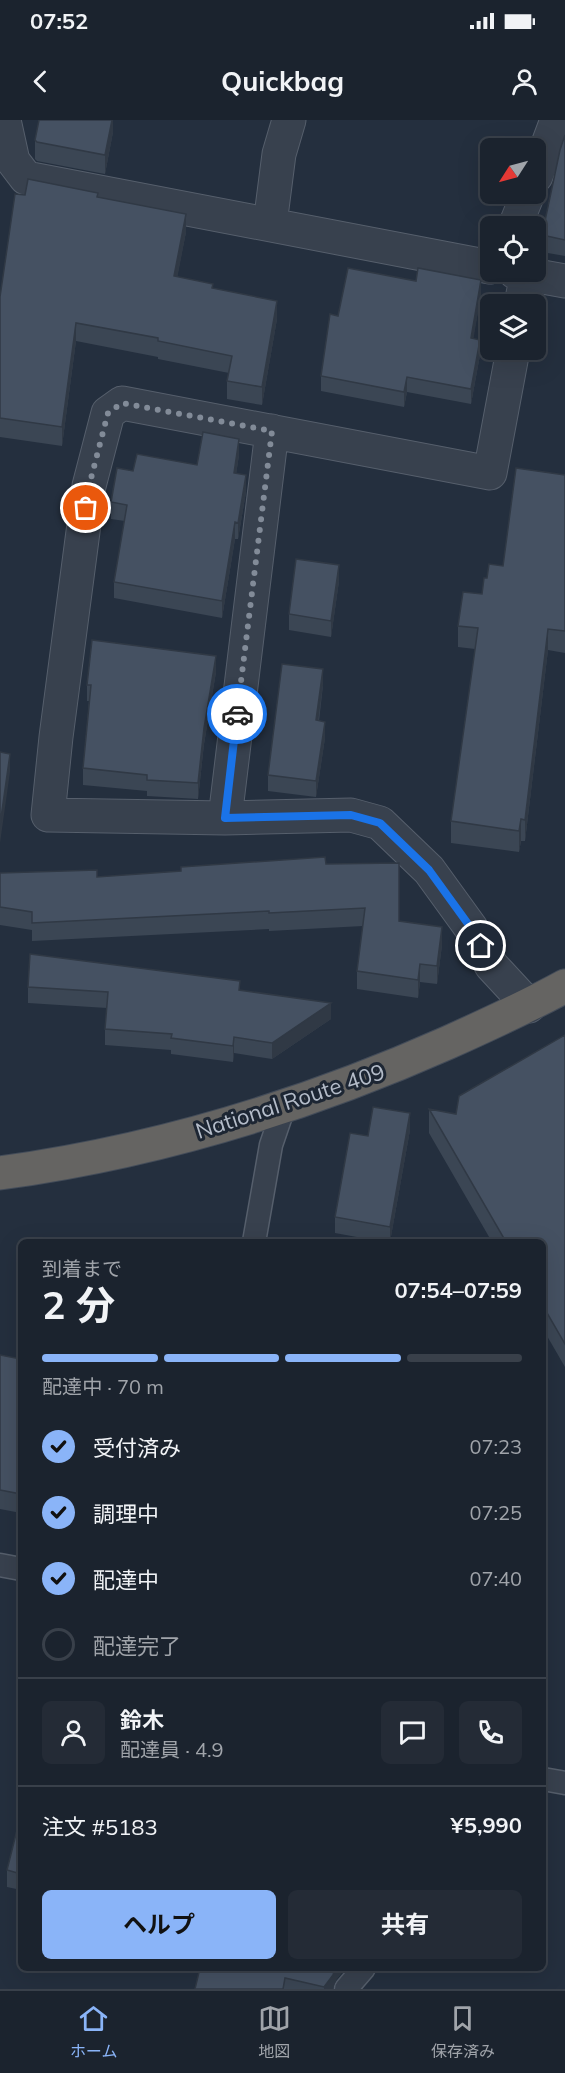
<!DOCTYPE html>
<html lang="ja">
<meta charset="utf-8">
<style>
:root{--surface:#1b232e;--page:#242b36;--text:#f1f3f6;--muted:#a0a4aa;--line:#39404a;--accent:#8ab4f8}
body{margin:0;font-family:Mulish,"Noto Sans JP",sans-serif;background:var(--page);color:var(--text);height:100vh;display:flex;flex-direction:column;font-size:22px;white-space:nowrap}
*{box-sizing:border-box;margin:0}
p{font-size:20px;color:var(--muted)}
.icon{flex:none;width:33px;height:33px;fill:none;stroke:currentColor;stroke-width:2;stroke-linecap:round;stroke-linejoin:round}
.map{position:relative;flex:1;overflow:hidden}
.sheet{position:absolute;left:18px;top:1119px;width:528px;height:732px;display:flex;flex-direction:column;background:var(--surface);border-radius:9px;box-shadow:0 6px 24px #0002,0 0 0 2px var(--line)}
.sheet>*{flex:none}
.needle{width:39px;rotate:234deg}
.tools{position:absolute;left:480px;top:18px;display:grid;gap:12px}
.tools a{display:grid;place-items:center;width:66px;height:66px;border-radius:9px;background:var(--surface);box-shadow:0 6px 24px #0002,0 0 0 2px var(--line);font-size:30px}
.pin{position:absolute;display:grid;place-items:center;width:51px;height:51px;color:#fff;margin:-26px;border:3px solid #fff;border-radius:50%;box-shadow:0 2px 6px #0007}
.courier{position:absolute;display:grid;place-items:center;width:60px;height:60px;margin:-30px;border:4px solid #1a73e8;border-radius:50%;background:#fff;color:#222;box-shadow:0 2px 8px #0007}
.overview em{font-style:normal;font-weight:700}
.overview div{display:flex;flex-direction:column-reverse}
.overview{display:flex;align-items:center;justify-content:space-between;height:102px;padding:0 24px}
h1{font-size:39px;font-weight:700;line-height:45px}
.bar{display:grid;grid-template-columns:repeat(4,1fr);gap:9px 6px;align-content:center;height:72px;padding:0 24px}
.bar i{height:8px;border-radius:4px;background:var(--line)}
.bar .active{background:var(--accent)}
.bar p{grid-column:span 4}
.line{display:flex;align-items:center;gap:15px;padding:0 24px;border-top:2px solid var(--line)}
.line div{flex:1}
.round{display:grid;place-items:center;flex:none;width:63px;height:63px;border-radius:9px;background:var(--page)}
ol{padding:0 24px;list-style:none}
li{display:flex;align-items:center;gap:18px;height:66px}
li p{margin-inline-start:auto}
li .icon{padding:6px;border-radius:50%;background:var(--accent);color:#111;stroke-width:4}
li:last-child{color:var(--muted)}
li i{width:33px;height:33px;border:3px solid var(--line);border-radius:50%}
.primary-button{display:flex;gap:12px;margin-top:auto;padding:12px 24px}
.primary-button a{flex:1;height:69px;border-radius:9px;background:var(--accent);color:#111;font-size:24px;font-weight:700;line-height:69px;text-align:center}
.primary-button a+a{background:var(--page);color:var(--text)}
.status{display:flex;justify-content:space-between;align-items:center;height:42px;padding:0 30px;background:var(--surface);direction:ltr}
.status svg{height:16px;fill:currentColor}
header{display:flex;justify-content:space-between;align-items:center;height:78px;padding:0 24px;background:var(--surface);font-size:27px;font-weight:700}
.menu{display:flex;justify-content:space-around;align-items:center;height:84px;border-top:2px solid var(--line);background:var(--surface);font-size:16px;color:var(--muted)}
.menu a{display:grid;justify-items:center;gap:3px}
.menu .active{color:var(--accent)}
.map>svg:first-child{display:block}
.lines{fill:none;stroke-linecap:round;stroke-linejoin:round}
.service-casing{stroke:#565f6c;stroke-width:25}
.minor-casing{stroke:#565f6c;stroke-width:35}
.trunk-casing{stroke:#434c59;stroke-width:35}
.service{stroke:#38414e;stroke-width:22}
.minor{stroke:#38414e;stroke-width:33}
.trunk{stroke:#656462;stroke-width:33}
.wall{fill:#3b4654}
.shaded-wall{fill:#303945}
.building{fill:#455162;stroke:#303945;stroke-width:1.5}
.done{stroke:#828b98;stroke-width:6;stroke-dasharray:0 10.8}
.route{stroke:#1a73e8;stroke-width:8}
.labels{text-anchor:middle;dominant-baseline:central;stroke-width:6;stroke-linejoin:round;paint-order:stroke}
.street-label{font-size:22px;fill:#b4bcc9;stroke:#1d2633}
</style>
<div class="status"><b>07:52</b><svg viewBox="0 0 49 12"><path d="M0 12V9h3v3zM5 12V6h3v6zM10 12V3h3v9zM15 12V0h3v12zM26 1h20v11H26zM47 4h2v5h-2z"/></svg></div>
<header><svg class="icon" aria-label="back" viewBox="0 0 24 24"><path d="M15 5l-7 7 7 7"/></svg>Quickbag<svg class="icon" aria-label="person" viewBox="0 0 24 24"><circle cx="12" cy="8" r="4"/><path d="M4 21q1-7 8-7t8 7"/></svg></header>
<div class="map">
<svg width="565" height="1869" viewBox="0 0 565 1869">
<rect width="100%" height="100%" fill="#242f3e"/>
<g class="lines">
<g class="service-casing">
<path id="service" d="M 254,1122 L 271,1025 L 284,987
M 0,1445 L 21,1449
M 543,1659 L 565,1663
M 346,1869 L 364,1848"/>
</g>
<g class="minor-casing">
<path id="minor" d="M 4,0 L 13,41 L 26,58 L 490,147
M 536,56 L 557,0
M 270,104 L 279,34 L 289,0
M 515,106 L 528,74
M 515,152 L 565,161
M 521,184 L 527,154
M 513,230 L 490,353 L 122,283 L 108,293 L 89,366 L 56,617 L 48,695 L 225,698 L 351,695 L 380,703 L 429,750 L 471,808 L 491,845 L 529,886
M 225,698 L 272,311"/>
</g>
<g class="trunk-casing">
<path id="trunk" d="M 0,1053 C 154,1032 305,986 447,923 C 487,905 527,887 565,866"/>
</g>
<use href="#service" class="service"/>
<use href="#minor" class="minor"/>
<use href="#trunk" class="trunk"/>
</g>
<path class="wall" d="M 113,0 L 113,12 L 105,54 L 37,41 L 35,39 L 35,20 Z
M 565,15 L 565,136 L 542,132 L 542,115 Z
M 25,75 L 98,77 L 186,112 L 177,157 L 213,168 L 277,199 L 262,285 L 227,279 L 227,261 L 229,253 L 158,239 L 158,237 L 76,221 L 62,326 L 0,317 L 0,177 Z
M 481,175 L 473,218 L 480,235 L 471,284 L 407,272 L 404,287 L 321,271 L 321,256 L 338,196 Z
M 239,335 L 236,354 L 246,372 L 238,419 L 235,419 L 222,498 L 114,478 L 114,462 L 125,401 L 111,399 L 111,382 L 133,351 L 197,345 Z
M 565,355 L 565,533 L 548,530 L 525,721 L 521,721 L 519,732 L 451,723 L 451,701 L 475,529 L 458,527 L 458,506 L 482,474 L 487,458 L 503,446 Z
M 339,461 L 331,517 L 289,510 L 289,494 Z
M 216,552 L 204,624 L 198,679 L 147,676 L 147,671 L 83,665 L 83,648 L 89,581 L 87,581 L 87,565 Z
M 323,565 L 319,601 L 325,618 L 316,677 L 268,671 L 268,655 Z
M 326,744 L 399,801 L 442,825 L 437,864 L 420,862 L 418,878 L 357,869 L 357,851 L 363,806 L 269,811 L 269,809 L 32,821 L 32,810 L 0,805 L 0,753 L 97,757 Z
M 28,867 L 240,870 L 331,899 L 272,939 L 234,933 L 233,942 L 171,934 L 171,930 L 105,925 L 105,909 L 107,888 L 28,883 Z
M 565,915 L 565,1247 L 543,1209 L 543,1122 L 492,1122 L 429,1013 L 429,989 L 456,994 Z
M 410,1010 L 390,1122 L 384,1122 L 335,1113 L 335,1097 L 368,1016 Z
M 0,1235 L 21,1239 L 21,1393 L 0,1389 Z
M 21,1694 L 21,1770 L 7,1767 L 7,1750 Z
M 345,1848 L 336,1860 L 333,1869 L 195,1869 Z"/>
<path class="shaded-wall" d="M 112,0 L 113,0 L 113,12 L 105,54 L 105,35 Z
M 186,94 L 186,112 L 174,175 L 174,156 Z
M 481,160 L 481,175 L 471,233 L 471,218 Z
M 277,181 L 277,199 L 262,285 L 262,267 Z
M 76,203 L 76,221 L 62,326 L 62,307 Z
M 480,220 L 480,235 L 471,284 L 471,269 Z
M 407,257 L 407,272 L 404,287 L 404,272 Z
M 239,319 L 239,335 L 234,369 L 234,353 Z
M 246,355 L 246,372 L 238,419 L 238,403 Z
M 235,402 L 235,419 L 222,498 L 222,481 Z
M 339,445 L 339,461 L 331,517 L 331,501 Z
M 548,509 L 548,530 L 525,721 L 525,700 Z
M 216,536 L 216,552 L 204,624 L 198,679 L 198,663 L 204,608 Z
M 323,549 L 323,565 L 316,617 L 316,600 Z
M 325,602 L 325,618 L 316,677 L 316,661 Z
M 10,634 L 10,652 L 0,723 L 0,705 Z
M 521,699 L 521,721 L 519,732 L 519,711 Z
M 442,807 L 442,825 L 437,864 L 437,846 Z
M 420,844 L 420,862 L 418,878 L 418,860 Z
M 331,883 L 331,899 L 272,939 L 272,923 Z
M 234,917 L 234,933 L 233,942 L 233,926 Z
M 410,993 L 410,1010 L 390,1122 L 390,1107 Z
M 335,1848 L 345,1848 L 345,1849 L 336,1860 L 333,1869 L 324,1869 L 324,1867 Z"/>
<path class="building" d="M 39,0 L 112,0 L 105,35 L 37,22 L 35,20 Z
M 565,15 L 565,120 L 542,115 L 560,30 Z
M 28,59 L 98,73 L 97,77 L 186,94 L 174,156 L 213,164 L 212,168 L 277,181 L 262,267 L 227,261 L 232,236 L 158,221 L 158,218 L 76,203 L 62,307 L 0,298 L 0,177 L 15,74 L 25,75 Z
M 348,148 L 416,161 L 418,148 L 481,160 L 471,218 L 480,220 L 471,269 L 407,257 L 404,272 L 321,256 L 330,194 L 338,196 Z
M 203,312 L 239,319 L 234,353 L 246,355 L 238,403 L 235,402 L 222,481 L 114,462 L 127,385 L 111,382 L 117,348 L 133,351 L 137,334 L 197,345 Z
M 516,348 L 565,355 L 565,511 L 548,509 L 525,700 L 521,699 L 519,711 L 451,701 L 478,508 L 458,506 L 463,472 L 482,474 L 484,458 L 487,458 L 489,444 L 503,446 Z
M 296,439 L 339,445 L 331,501 L 289,494 Z
M 92,520 L 216,536 L 204,608 L 198,663 L 147,660 L 147,655 L 83,648 L 91,565 L 87,565 Z
M 282,544 L 323,549 L 316,600 L 325,602 L 316,661 L 268,655 Z
M 0,632 L 10,634 L 0,705 Z
M 325,737 L 326,744 L 399,743 L 399,801 L 442,807 L 437,846 L 420,844 L 418,860 L 357,851 L 365,788 L 269,793 L 269,791 L 32,803 L 32,792 L 0,787 L 0,753 L 97,750 L 97,757 L 181,751 L 181,747 Z
M 30,834 L 240,861 L 239,870 L 331,883 L 272,923 L 234,917 L 233,926 L 171,918 L 172,914 L 105,909 L 108,872 L 28,867 Z
M 565,915 L 565,1224 L 543,1186 L 543,1122 L 506,1122 L 429,989 L 456,994 L 459,976 Z
M 373,987 L 410,993 L 390,1107 L 335,1097 L 350,1013 L 368,1016 Z
M 0,1235 L 21,1239 L 21,1374 L 0,1370 Z
M 21,1694 L 21,1754 L 7,1750 Z
M 200,1848 L 335,1848 L 333,1855 L 324,1867 L 285,1858 L 283,1869 L 195,1869 Z"/>
<g class="lines">
<path class="done" d="M 86,388 L 89,366 L 108,293 L 122,283 L 272,311 L 237,594"/>
<path class="route" d="M 237,594 L 225,698 L 351,695 L 380,703 L 429,750 L 471,808 L 481,826"/>
</g>
<g class="labels">
<g class="street-label">
<text transform="translate(290 981) rotate(-18)">National Route 409</text>
</g>
</g>
</svg>
<div class="tools">
<a><svg class="needle" viewBox="-14 -14 28 28"><path d="M0-13l5 13h-10z" fill="#e53935"/><path d="M0 13l5-13h-10z" fill="#a0a4aa"/></svg></a>
<a><svg class="icon" aria-label="locate" viewBox="0 0 24 24"><circle cx="12" cy="12" r="6"/><path d="M12 2v4M12 18v4M2 12h4M18 12h4"/></svg></a>
<a><svg class="icon" aria-label="layers" viewBox="0 0 24 24"><path d="M12 4l9 5-9 5-9-5zM3 14l9 5 9-5"/></svg></a>
</div>
<div class="pin" style="left:86px;top:388px;background:#ea580c"><svg class="icon" aria-label="bag" viewBox="0 0 24 24"><path d="M5 8h14l-1 12H6zM9 8a3 3 0 0 1 6 0"/></svg></div>
<div class="pin" style="left:481px;top:826px;background:#1f2937"><svg class="icon" aria-label="home" viewBox="0 0 24 24"><path d="M3 11l9-7 9 7M6 9v11h12V9"/></svg></div>
<div class="courier" style="left:237px;top:594px"><svg class="icon" aria-label="car" viewBox="0 0 24 24"><path d="M5 17H2v-5l4-1 3-4h7l3 4 3 1v5h-3M9 17h6M6 11h13"/><circle cx="7" cy="17" r="2"/><circle cx="17" cy="17" r="2"/></svg></div>
<section class="sheet">
<div class="overview"><div><h1>2 分</h1><p>到着まで</p></div><em>07:54–07:59</em></div>
<div class="bar"><i class="active"></i><i class="active"></i><i class="active"></i><i></i><p>配達中 · 70 m</p></div>
<ol>
<li><svg class="icon" aria-label="check" viewBox="0 0 24 24"><path d="M5 12l5 5 9-10"/></svg>受付済み<p>07:23</p></li>
<li><svg class="icon" aria-label="check" viewBox="0 0 24 24"><path d="M5 12l5 5 9-10"/></svg>調理中<p>07:25</p></li>
<li><svg class="icon" aria-label="check" viewBox="0 0 24 24"><path d="M5 12l5 5 9-10"/></svg>配達中<p>07:40</p></li>
<li><i></i>配達完了</li>
</ol>
<div class="line" style="height:108px"><a class="round"><svg class="icon" aria-label="person" viewBox="0 0 24 24"><circle cx="12" cy="8" r="4"/><path d="M4 21q1-7 8-7t8 7"/></svg></a><div><b>鈴木</b><p>配達員 · 4.9</p></div><a class="round"><svg class="icon" aria-label="chat" viewBox="0 0 24 24"><path d="M4 5h16v11H9l-5 4z"/></svg></a><a class="round"><svg class="icon" aria-label="phone" viewBox="0 0 24 24"><path d="M5 4h4l2 5-3 2q2 4 5 5l2-3 5 2v4C11 20 4 13 5 4z"/></svg></a></div>
<div class="line" style="height:78px"><div>注文 #5183</div><b>¥5,990</b></div>
<div class="primary-button"><a>ヘルプ</a><a>共有</a></div>
</section>
</div>
<nav class="menu">
<a class="active"><svg class="icon" aria-label="home" viewBox="0 0 24 24"><path d="M3 11l9-7 9 7M6 9v11h12V9"/></svg>ホーム</a>
<a><svg class="icon" aria-label="map" viewBox="0 0 24 24"><path d="M3 6l6-2 6 2 6-2v14l-6 2-6-2-6 2zM9 4v14M15 6v14"/></svg>地図</a>
<a><svg class="icon" aria-label="saved" viewBox="0 0 24 24"><path d="M7 4h10v16l-5-4-5 4z"/></svg>保存済み</a>
</nav>
